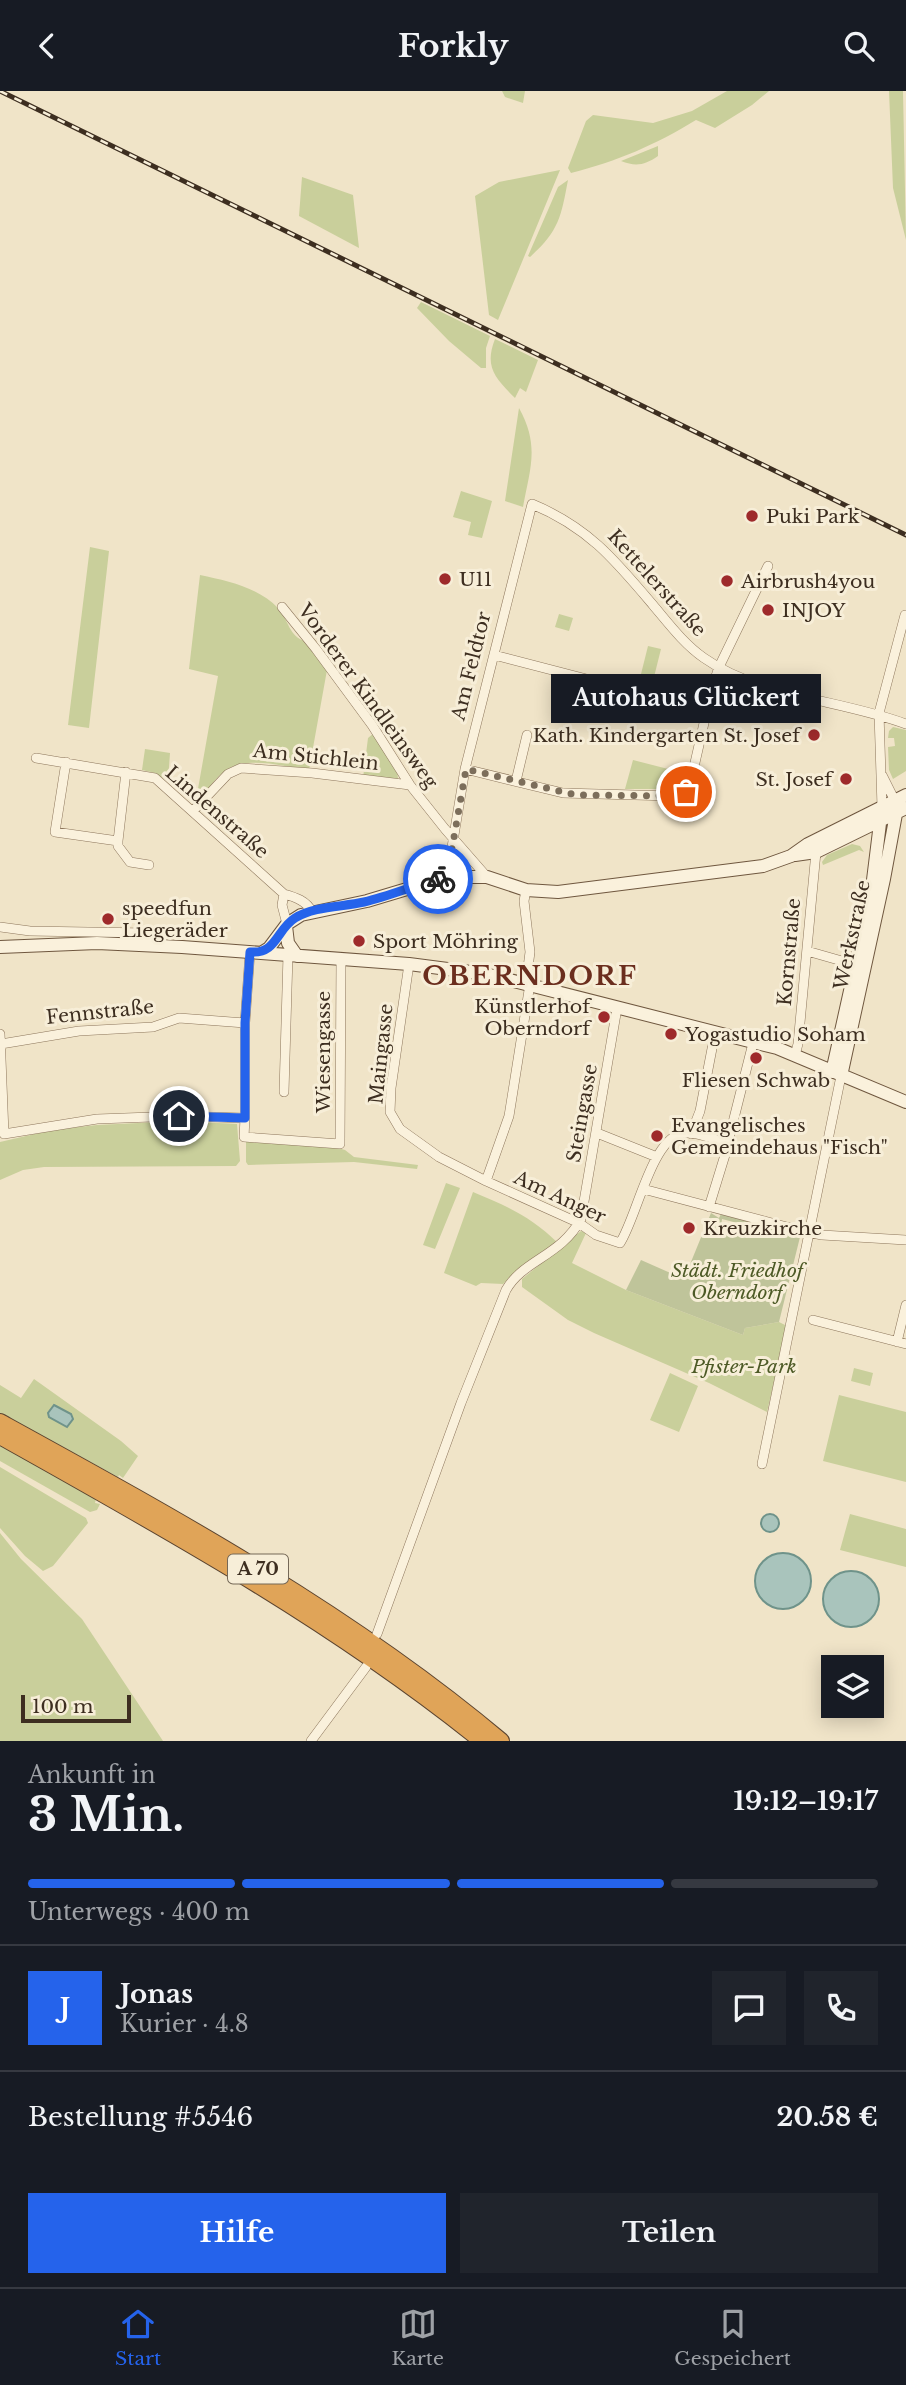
<!DOCTYPE html>
<html lang="de">
<meta charset="utf-8">
<style>
:root{--surface:#171b24;--page:#20242c;--text:#f1f3f6;--muted:#9ea1a6;--line:#363941;--accent:#2563eb}
body{margin:0;font-family:"Libre Baskerville",serif;background:var(--page);color:var(--text);height:100vh;display:flex;flex-direction:column;font-size:26px;white-space:nowrap}
*{box-sizing:border-box;margin:0}
p{font-size:23px;color:var(--muted)}
.icon{flex:none;width:38px;height:38px;fill:none;stroke:currentColor;stroke-width:2;stroke-linecap:round;stroke-linejoin:round}
.map{position:relative;height:1650px;overflow:hidden}
.drawer{display:flex;flex-direction:column;background:var(--surface);flex:1}
.drawer>*{flex:none}
.buttons{position:absolute;left:821px;top:1564px;display:grid;gap:14px}
.buttons a{display:grid;place-items:center;width:63px;height:63px;border-radius:0px;background:var(--surface);box-shadow:0 4px 18px #0003;font-size:35px}
.scale{position:absolute;left:21px;bottom:18px;width:110px;box-sizing:border-box;padding-left:7px;border:4px solid #3d2e20;border-top:0;font-size:19px;line-height:24px;white-space:nowrap;color:#3d2e20;-webkit-text-stroke:5px #f7eed8;paint-order:stroke}
.pin{position:absolute;display:grid;place-items:center;width:60px;height:60px;color:#fff;margin:-30px;border:4px solid #fff;border-radius:50%;box-shadow:0 2px 7px #0007}
.courier{position:absolute;display:grid;place-items:center;width:70px;height:70px;margin:-35px;border:5px solid #2563eb;border-radius:50%;background:#fff;color:#222;box-shadow:0 2px 9px #0007}
.bubble{position:absolute;height:49px;border-radius:0px;background:var(--surface);box-shadow:0 4px 18px #0003;font-size:23px;font-weight:700;line-height:49px;text-align:center}
.summary em{font-style:normal;font-weight:700}
.summary div{display:flex;flex-direction:column-reverse}
.summary{display:flex;align-items:center;justify-content:space-between;height:119px;padding:0 28px}
h1{font-size:46px;font-weight:700;line-height:52px}
.bar{display:grid;grid-template-columns:repeat(4,1fr);gap:10px 7px;align-content:center;height:84px;padding:0 28px}
.bar i{height:9px;border-radius:5px;background:var(--line)}
.bar .current{background:var(--accent)}
.bar p{grid-column:span 4}
.line{display:flex;align-items:center;gap:18px;padding:0 28px;border-top:2px solid var(--line)}
.line div{flex:1}
.round{display:grid;place-items:center;flex:none;width:74px;height:74px;border-radius:0px;background:var(--page)}
.button{display:flex;gap:14px;margin-top:auto;padding:14px 28px}
.button a{flex:1;height:80px;border-radius:0px;background:var(--accent);color:#fff;font-size:28px;font-weight:700;line-height:80px;text-align:center}
.button a+a{background:var(--page);color:var(--text)}
header{display:flex;justify-content:space-between;align-items:center;height:91px;padding:0 28px;background:var(--surface);font-size:32px;font-weight:700}
.tabs{display:flex;justify-content:space-around;align-items:center;height:98px;border-top:2px solid var(--line);background:var(--surface);font-size:19px;color:var(--muted)}
.tabs a{display:grid;justify-items:center;gap:4px}
.tabs .current{color:var(--accent)}
.map>svg:first-child{display:block}
.green{fill:#c9cf9b}
.cemetery{fill:#bfc49a;fill-rule:evenodd}
.water{fill:#a9c4bc;stroke:#6f938a;stroke-width:2}
.lines{fill:none;stroke-linecap:round;stroke-linejoin:round}
.street-casing{stroke:#8d765c;stroke-width:10}
.secondary-casing{stroke:#6f573f;stroke-width:14}
.highway-casing{stroke:#5b4430;stroke-width:18}
.street{stroke:#faf1dc;stroke-width:9}
.secondary{stroke:#faf1dc;stroke-width:12}
.highway{stroke:#e0a458;stroke-width:16}
.rail-casing{stroke:#3d2e20;stroke-width:5}
.rail{stroke:#f7eed8;stroke-width:2.5;stroke-dasharray:8;stroke-linecap:butt}
.done{stroke:#7c6e5b;stroke-width:7;stroke-dasharray:0 12.6}
.route{stroke:#2563eb;stroke-width:9}
.poi-dot{fill:#9e2a2b;stroke:#f7eed8;stroke-width:2.5}
.labels{text-anchor:middle;dominant-baseline:central;stroke-width:6;stroke-linejoin:round;paint-order:stroke}
.shield{fill:#f7eed8;stroke:#756857;stroke-width:2}
.shield-label{font-size:18px;font-weight:bold;fill:#3d2e20}
.poi-label{font-size:19px;fill:#3d2e20;stroke:#f7eed8;text-anchor:start}
.street-label{font-size:19px;fill:#3d2e20;stroke:#f7eed8}
.park-label{font-size:19px;font-style:italic;fill:#4d5a26;stroke:#f7eed8}
.district-label{font-size:26px;font-weight:bold;letter-spacing:2px;fill:#6b2e1e;stroke:#f7eed8}
</style>
<header><svg class="icon" aria-label="back" viewBox="0 0 24 24"><path d="M15 5l-7 7 7 7"/></svg>Forkly<svg class="icon" aria-label="search" viewBox="0 0 24 24"><circle cx="10" cy="10" r="6"/><path d="M15 15l6 6"/></svg></header>
<div class="map">
<svg width="906" height="1650" viewBox="0 0 906 1650">
<rect width="100%" height="100%" fill="#f0e4c8"/>
<path class="green" d="M 502,0 L 525,0 L 523,12 L 505,6 Z
M 727,0 L 769,0 L 752,14 L 715,37 L 696,29 C 655,54 618,70 571,82 L 568,77 L 586,30 L 593,24 L 653,32 L 692,20 Z
M 889,0 L 903,0 L 906,149 L 893,97 Z
M 658,55 L 658,65 C 645,74 636,76 621,70 Z
M 560,79 L 498,229 L 489,224 L 475,105 L 499,91 Z
M 302,86 L 353,104 L 359,157 L 299,125 Z
M 568,89 C 561,126 559,140 530,166 L 528,165 L 558,96 Z
M 421,211 L 490,245 L 486,257 L 486,277 L 481,277 L 449,250 L 417,217 Z
M 495,248 L 538,269 L 526,301 L 520,297 L 515,307 C 495,287 484,276 495,248 Z
M 519,317 C 540,355 530,377 523,416 L 505,410 Z
M 461,400 L 492,410 L 482,447 L 468,444 L 471,431 L 453,426 Z
M 90,456 L 109,460 L 89,637 L 68,634 Z
M 200,484 C 228,490 257,496 278,517 C 288,527 289,547 306,550 L 327,579 L 309,679 C 285,676 250,665 228,678 C 216,685 207,700 198,710 L 196,709 L 218,585 L 189,578 Z
M 559,523 L 573,527 L 569,540 L 555,536 Z
M 648,555 L 661,558 L 652,594 L 639,591 Z
M 893,636 L 906,639 L 906,680 L 893,688 L 889,679 L 888,656 L 895,655 L 894,647 L 888,647 L 889,640 Z
M 374,642 L 397,678 L 398,688 L 395,690 L 363,687 L 368,647 Z
M 145,658 L 170,662 L 168,690 L 155,682 L 142,679 Z
M 633,669 L 672,679 L 671,686 L 686,689 L 683,695 L 677,698 L 625,698 Z
M 852,753 L 860,755 L 864,761 L 859,759 L 823,774 L 822,771 L 827,764 Z
M 180,1030 L 237,1033 L 240,1070 L 236,1075 L 44,1076 L 23,1079 L 0,1089 L 0,1051 L 52,1039 L 97,1034 Z
M 246,1047 L 331,1055 L 345,1059 L 354,1066 L 418,1074 L 417,1078 L 354,1071 L 248,1074 L 246,1071 Z
M 446,1092 L 460,1097 L 435,1158 L 423,1154 Z
M 473,1101 C 507,1115 531,1126 558,1152 L 518,1178 L 503,1193 L 481,1192 L 476,1195 L 444,1182 Z
M 581,1140 L 586,1142 L 572,1172 L 626,1199 L 743,1244 L 745,1237 L 779,1231 L 787,1235 L 767,1321 L 709,1292 L 594,1242 L 568,1229 L 522,1196 L 522,1188 Z
M 854,1277 L 873,1282 L 870,1295 L 851,1290 Z
M 670,1282 L 698,1295 L 679,1341 L 650,1329 Z
M 34,1288 L 121,1350 L 138,1365 L 123,1387 L 119,1384 L 118,1386 L 0,1322 L 0,1294 L 21,1307 Z
M 839,1304 L 906,1321 L 906,1391 L 823,1370 Z
M 0,1352 L 96,1408 L 95,1412 L 100,1413 L 97,1419 L 90,1421 L 0,1370 Z
M 0,1376 L 86,1427 L 88,1432 L 53,1475 L 43,1480 L 25,1465 L 0,1437 Z
M 850,1423 L 906,1438 L 906,1476 L 840,1459 Z
M 0,1442 L 21,1468 L 82,1528 L 163,1650 L 0,1650 Z"/>
<path class="cemetery" d="M 711,1122 L 719,1127 L 721,1123 L 801,1142 L 779,1231 L 745,1237 L 743,1244 L 626,1199 L 641,1169 L 684,1188 ZM 722,1128 L 745,1134 L 743,1142 L 721,1136 Z"/>
<path class="water" d="M 54,1314 L 71,1323 L 73,1328 L 67,1336 L 49,1326 L 48,1322 Z
M761 1432a9 9 0 1 1 18 0a9 9 0 1 1-18 0Z
M755 1490a28 28 0 1 1 56 0a28 28 0 1 1-56 0Z
M823 1508a28 28 0 1 1 56 0a28 28 0 1 1-56 0Z"/>
<g class="lines">
<g class="street-casing">
<path id="street" d="M 282,516 L 316,558 L 372,634 L 410,694 L 445,738 L 487,786
M 494,564 L 706,619
M 36,667 L 155,687 L 284,803 C 295,806 307,810 312,821
M 66,671 L 55,741 L 118,750 L 126,681
M 465,678 L 563,702 L 671,705 L 682,703 L 689,698 L 712,597 L 719,576 L 768,475
M 882,684 L 895,710
M 516,690 L 527,644
M 882,716 L 879,622 L 905,524
M 193,720 L 228,683 L 241,677 L 312,682 L 410,694
M 118,750 L 118,755 L 130,771 L 149,774
M 447,786 L 465,678 L 532,413 C 588,436 615,469 653,514 C 669,533 684,553 704,567 C 759,606 843,609 906,633
M 526,799 L 524,810 L 530,861 L 526,892
M 284,803 L 282,814 L 287,833
M 0,836 L 30,840 L 147,842 L 147,854
M 807,860 L 856,874
M 409,873 L 391,997 L 390,1021 L 400,1038 L 439,1066 L 486,1090 L 579,1132 L 596,1144 L 620,1152 C 636,1128 651,1051 680,1043 C 693,1039 715,1049 728,1052
M 0,943 L 4,1043
M 1,953 L 79,940 L 153,936 L 179,927 L 245,932
M 795,964 L 798,953 L 816,761
M 284,1001 L 288,864
M 245,1027 L 245,932 L 250,861
M 597,1042 L 657,1066
M 4,1043 L 97,1028 L 179,1025 L 245,1027 L 244,1046 L 340,1053 L 341,868
M 691,1043 L 700,1020 L 715,942
M 726,1059 L 753,952
M 486,1090 L 509,1025 L 530,893
M 643,1098 L 802,1140 L 822,1144 L 906,1149
M 709,1116 L 725,1064
M 813,1229 L 906,1253
M 897,1251 L 906,1214
M 762,1373 L 841,985
M 377,1543 L 461,1312 L 506,1199 C 523,1169 561,1165 581,1128 L 617,917
M 311,1650 L 366,1576"/>
</g>
<g class="secondary-casing">
<path id="secondary" d="M 795,764 L 816,761 L 906,717
M 286,835 L 288,852 L 297,865
M 0,856 L 97,852 L 182,856 L 409,873 L 486,883 L 777,957 L 906,1011
M 261,862 L 269,857 L 287,833 L 301,824 L 367,810 L 447,786 L 487,786 L 526,799 L 558,801 L 763,775 L 791,765 L 808,753 L 906,704
M 832,981 L 871,805 L 882,716
M 841,985 L 884,788 L 896,723 L 895,710"/>
</g>
<g class="highway-casing">
<path id="highway" d="M 0,1331 C 173,1426 349,1522 501,1650
M 0,1345 C 166,1438 333,1530 482,1650"/>
</g>
<use href="#street" class="street"/>
<use href="#secondary" class="secondary"/>
<use href="#highway" class="highway"/>
<g class="rail-casing">
<path id="rail" d="M 0,0 L 906,444"/>
</g>
<use href="#rail" class="rail"/>
</g>
<g class="lines">
<path class="done" d="M 438,788 L 447,786 L 466,678 L 576,704 L 671,705 L 686,701"/>
<path class="route" d="M 179,1025 L 245,1027 L 245,932 L 250,861 C 277,863 276,839 295,827 C 314,815 343,816 364,811 C 389,805 413,795 438,788"/>
</g>
<g class="poi-dot">
<circle cx="752" cy="425" r="7"/>
<circle cx="445" cy="488" r="7"/>
<circle cx="727" cy="490" r="7"/>
<circle cx="768" cy="519" r="7"/>
<circle cx="814" cy="644" r="7"/>
<circle cx="846" cy="688" r="7"/>
<circle cx="108" cy="828" r="7"/>
<circle cx="359" cy="850" r="7"/>
<circle cx="604" cy="926" r="7"/>
<circle cx="671" cy="943" r="7"/>
<circle cx="756" cy="967" r="7"/>
<circle cx="657" cy="1045" r="7"/>
<circle cx="689" cy="1137" r="7"/>
</g>
<g class="labels">
<rect class="shield" x="228" y="1463.5" width="60" height="29" rx="5"/>
<g class="shield-label">
<text x="258" y="1478">A 70</text>
</g>
<g class="poi-label">
<text x="766" y="425">Puki Park</text>
<text x="459" y="488">U11</text>
<text x="741" y="490">Airbrush4you</text>
<text x="782" y="519">INJOY</text>
<text x="800" y="644" text-anchor="end">Kath. Kindergarten St. Josef</text>
<text x="832" y="688" text-anchor="end">St. Josef</text>
<text x="122" y="817">speedfun<tspan x="122" dy="22">Liegeräder</tspan></text>
<text x="373" y="850">Sport Möhring</text>
<text x="590" y="915" text-anchor="end">Künstlerhof<tspan x="590" dy="22">Oberndorf</tspan></text>
<text x="685" y="943">Yogastudio Soham</text>
<text x="756" y="989" text-anchor="middle">Fliesen Schwab</text>
<text x="671" y="1034">Evangelisches<tspan x="671" dy="22">Gemeindehaus "Fisch"</tspan></text>
<text x="703" y="1137">Kreuzkirche</text>
</g>
<g class="street-label">
<text transform="translate(657 492) rotate(48)">Kettelerstraße</text>
<text transform="translate(471 575) rotate(-76)">Am Feldtor</text>
<text transform="translate(368 605) rotate(54)">Vorderer Kindleinsweg</text>
<text transform="translate(316 666) rotate(6)">Am Stichlein</text>
<text transform="translate(217 721) rotate(41)">Lindenstraße</text>
<text transform="translate(852 844) rotate(-78)">Werkstraße</text>
<text transform="translate(789 861) rotate(-85)">Kornstraße</text>
<text transform="translate(100 921) rotate(-6)">Fennstraße</text>
<text transform="translate(323 961) rotate(-90)">Wiesengasse</text>
<text transform="translate(381 963) rotate(-84)">Maingasse</text>
<text transform="translate(582 1022) rotate(-80)">Steingasse</text>
<text transform="translate(560 1106) rotate(25)">Am Anger</text>
</g>
<g class="park-label">
<text x="737" y="1179">Städt. Friedhof<tspan x="737" dy="22">Oberndorf</tspan></text>
<text x="744" y="1275">Pfister-Park</text>
</g>
<g class="district-label">
<text x="530" y="885">OBERNDORF</text>
</g>
</g>
</svg>
<div class="buttons">
<a><svg class="icon" aria-label="layers" viewBox="0 0 24 24"><path d="M12 4l9 5-9 5-9-5zM3 14l9 5 9-5"/></svg></a>
</div>
<div class="scale">100 m</div>
<div class="pin" style="left:686px;top:701px;background:#ea580c"><svg class="icon" aria-label="bag" viewBox="0 0 24 24"><path d="M5 8h14l-1 12H6zM9 8a3 3 0 0 1 6 0"/></svg></div>
<div class="pin" style="left:179px;top:1025px;background:#1f2937"><svg class="icon" aria-label="home" viewBox="0 0 24 24"><path d="M3 11l9-7 9 7M6 9v11h12V9"/></svg></div>
<div class="courier" style="left:438px;top:788px"><svg class="icon" aria-label="bike" viewBox="0 0 24 24"><circle cx="6" cy="16" r="4"/><circle cx="18" cy="16" r="4"/><path d="M6 16l4-8h5l3 8M10 8l3 8H6M13 5h3"/></svg></div>
<div class="bubble" style="left:551px;top:583px;width:270px">Autohaus Glückert</div>
</div>
<section class="drawer">
<div class="summary"><div><h1>3 Min.</h1><p>Ankunft in</p></div><em>19:12–19:17</em></div>
<div class="bar"><i class="current"></i><i class="current"></i><i class="current"></i><i></i><p>Unterwegs · 400 m</p></div>
<div class="line" style="height:126px"><b class="round" style="background:var(--accent);color:#fff">J</b><div><b>Jonas</b><p>Kurier · 4.8</p></div><a class="round"><svg class="icon" aria-label="chat" viewBox="0 0 24 24"><path d="M4 5h16v11H9l-5 4z"/></svg></a><a class="round"><svg class="icon" aria-label="phone" viewBox="0 0 24 24"><path d="M5 4h4l2 5-3 2q2 4 5 5l2-3 5 2v4C11 20 4 13 5 4z"/></svg></a></div>
<div class="line" style="height:91px"><div>Bestellung #5546</div><b>20.58 €</b></div>
<div class="button"><a>Hilfe</a><a>Teilen</a></div>
</section>
<nav class="tabs">
<a class="current"><svg class="icon" aria-label="home" viewBox="0 0 24 24"><path d="M3 11l9-7 9 7M6 9v11h12V9"/></svg>Start</a>
<a><svg class="icon" aria-label="map" viewBox="0 0 24 24"><path d="M3 6l6-2 6 2 6-2v14l-6 2-6-2-6 2zM9 4v14M15 6v14"/></svg>Karte</a>
<a><svg class="icon" aria-label="saved" viewBox="0 0 24 24"><path d="M7 4h10v16l-5-4-5 4z"/></svg>Gespeichert</a>
</nav>
